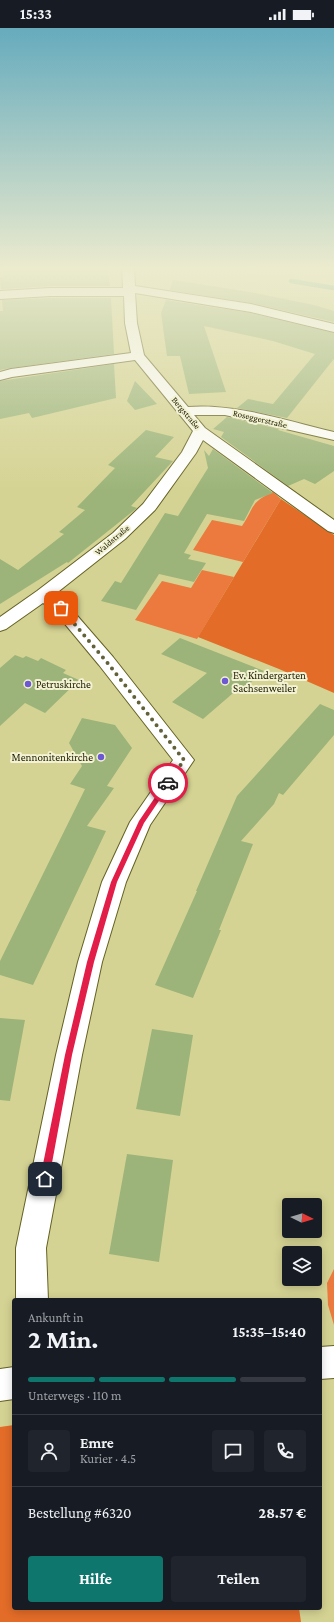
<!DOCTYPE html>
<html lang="de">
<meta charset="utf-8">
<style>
:root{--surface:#171b24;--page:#20242c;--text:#f1f3f6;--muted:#9ea1a6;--line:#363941;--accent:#0f766e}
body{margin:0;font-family:"Crimson Pro",serif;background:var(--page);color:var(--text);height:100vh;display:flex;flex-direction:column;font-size:15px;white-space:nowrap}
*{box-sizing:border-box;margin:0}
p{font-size:13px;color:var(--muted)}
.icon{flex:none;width:22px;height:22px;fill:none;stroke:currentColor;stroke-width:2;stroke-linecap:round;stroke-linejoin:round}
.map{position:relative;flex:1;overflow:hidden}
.details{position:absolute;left:12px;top:1270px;width:310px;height:312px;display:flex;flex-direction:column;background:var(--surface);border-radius:4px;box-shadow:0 2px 10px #0003}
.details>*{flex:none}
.needle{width:26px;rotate:95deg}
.fabs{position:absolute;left:282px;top:1170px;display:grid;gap:8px}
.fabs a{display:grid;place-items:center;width:40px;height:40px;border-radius:4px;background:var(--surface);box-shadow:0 2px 10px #0003;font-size:20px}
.pin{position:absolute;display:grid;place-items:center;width:34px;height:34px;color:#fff;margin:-17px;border-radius:8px;box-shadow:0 2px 6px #0006}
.courier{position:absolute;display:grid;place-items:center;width:40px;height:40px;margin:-20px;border:3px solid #e11d48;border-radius:50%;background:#fff;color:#222;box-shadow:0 1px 5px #0007}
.head em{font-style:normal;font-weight:700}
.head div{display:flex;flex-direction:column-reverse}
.head{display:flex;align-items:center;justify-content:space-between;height:68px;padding:0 16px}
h1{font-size:26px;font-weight:700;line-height:30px}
.bar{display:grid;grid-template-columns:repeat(4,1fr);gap:6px 4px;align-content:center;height:48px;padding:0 16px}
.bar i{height:5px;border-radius:3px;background:var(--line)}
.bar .current{background:var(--accent)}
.bar p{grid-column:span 4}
.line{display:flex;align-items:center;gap:10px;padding:0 16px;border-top:1px solid var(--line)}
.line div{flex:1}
.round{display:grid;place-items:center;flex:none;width:42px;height:42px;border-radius:4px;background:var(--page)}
.button{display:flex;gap:8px;margin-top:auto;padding:8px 16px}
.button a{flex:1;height:46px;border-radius:4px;background:var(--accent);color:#fff;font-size:16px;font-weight:700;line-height:46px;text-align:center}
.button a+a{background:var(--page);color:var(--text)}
.status{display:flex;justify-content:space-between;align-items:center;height:28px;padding:0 20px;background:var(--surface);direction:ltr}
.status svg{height:11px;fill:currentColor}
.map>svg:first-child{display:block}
.green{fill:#ec7a3e}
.forest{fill:#e36c28}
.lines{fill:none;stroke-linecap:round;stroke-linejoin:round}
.stream{stroke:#439d7c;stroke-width:4.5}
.building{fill:#9cb47a}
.street-casing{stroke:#646123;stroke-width:2}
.street{fill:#fff;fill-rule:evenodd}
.route{fill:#e11d48}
.done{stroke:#626139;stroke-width:4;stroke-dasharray:0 7.2}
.poi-dot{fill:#6c58d2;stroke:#f3f2d2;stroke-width:1.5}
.labels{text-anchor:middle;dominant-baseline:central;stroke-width:4;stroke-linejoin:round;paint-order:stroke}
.far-street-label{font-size:9px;fill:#242309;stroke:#f3f2d2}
.poi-label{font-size:11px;fill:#242309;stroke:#f3f2d2;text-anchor:start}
</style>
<div class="status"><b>15:33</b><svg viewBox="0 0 49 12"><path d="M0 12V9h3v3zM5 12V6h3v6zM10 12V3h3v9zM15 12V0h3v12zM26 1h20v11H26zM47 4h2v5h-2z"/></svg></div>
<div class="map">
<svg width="334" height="1594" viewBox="0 0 334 1594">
<rect width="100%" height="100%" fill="#d5d393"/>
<path class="green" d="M 273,464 L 281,471 L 243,534 L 193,522 L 212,492 L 242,498 C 255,479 249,475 273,464 Z
M 202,542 L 234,549 L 197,611 L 135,592 L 162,553 L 191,560 Z
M 334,1241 L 334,1297 L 328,1277 L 327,1255 Z"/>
<path class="forest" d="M 281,471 L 334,507 L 334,665 L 279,641 L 198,609 Z
M 14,1397 L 14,1580 L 299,1580 L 301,1594 L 0,1594 L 0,1399 Z"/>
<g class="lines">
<path class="stream" d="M 291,253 L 334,260"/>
</g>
<path class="building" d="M 47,239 L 107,239 L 110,258 L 50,258 L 1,261 L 0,249 L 3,249 L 4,242 L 46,242 Z
M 173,252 L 255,265 L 314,277 L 334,283 L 334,294 L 251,275 L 170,262 Z
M 50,270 L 111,270 L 114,326 L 11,340 L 0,342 L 0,283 L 3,283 L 2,272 Z
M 166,272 L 251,285 L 334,305 L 334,332 L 332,331 L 333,332 L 287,390 L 237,380 L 248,371 L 273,376 L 315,326 L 273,313 L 204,298 L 226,364 L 189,366 L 180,328 L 167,328 L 161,285 Z
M 114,336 L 116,370 L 32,390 L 29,385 L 0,391 L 0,353 Z
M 135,353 L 157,376 L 135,382 L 127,373 Z
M 227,389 L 279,401 L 278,402 L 334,418 L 334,443 L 315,456 L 304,451 L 288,458 L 221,409 L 224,404 L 213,401 Z
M 146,402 L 174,409 L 155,429 L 173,433 L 131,478 L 137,480 L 68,535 L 67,534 L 0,576 L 0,531 L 18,542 L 64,506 L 59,504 L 85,482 L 77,479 L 115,440 L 108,437 Z
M 213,421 L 273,465 L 255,472 L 244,493 L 207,486 L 184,525 L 191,527 L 188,531 L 206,535 L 194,554 L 159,546 L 136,582 L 101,573 L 115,553 L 121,555 L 165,485 L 178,488 L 208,440 L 204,422 L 209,428 Z
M 180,610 L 264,643 L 242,662 L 239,660 L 203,691 L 172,674 L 207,645 L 161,626 Z
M 15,627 L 23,630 L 26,628 L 38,633 L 41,630 L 66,642 L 63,645 L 79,652 L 45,685 L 25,675 L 0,698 L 0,640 Z
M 320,676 L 334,682 L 334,707 L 283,767 L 279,765 L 274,776 L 241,813 L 253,816 L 219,902 L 221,902 L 193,970 L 155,957 L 197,863 L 196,863 L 237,768 Z
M 82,690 L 115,697 L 132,720 L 107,758 L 114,760 L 87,798 L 106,803 L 33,957 L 0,947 L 0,933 L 85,761 L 70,756 L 82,738 L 69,715 Z
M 0,990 L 25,992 L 10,1073 L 0,1072 Z
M 152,1001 L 193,1007 L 180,1088 L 136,1081 Z
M 127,1126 L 173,1132 L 159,1234 L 109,1226 Z"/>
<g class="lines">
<g class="street-casing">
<path id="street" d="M 122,239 L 134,239 L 135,258 L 251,276 L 334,296 L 334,304 L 251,284 L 135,265 L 137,295 L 144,327 L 188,379 C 234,375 288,393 334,404 L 334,412 L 225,387 L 194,387 L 205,400 L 334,492 L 334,505 L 328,503 L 203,412 L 196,425 L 155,482 L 125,511 L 54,567 L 67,576 L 113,629 L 194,732 L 150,797 L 126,854 L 102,934 L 82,1027 L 46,1220 L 48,1272 L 16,1272 L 16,1220 L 56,1027 L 78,934 L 102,854 L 130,794 L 173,732 L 99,637 L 55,584 L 43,575 L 6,601 L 0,603 L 0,589 L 37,563 L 113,505 L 143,476 L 182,424 L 193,403 L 135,332 L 12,349 L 0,352 L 0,344 L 11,341 L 131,325 L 125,295 L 124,268 L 50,268 L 0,271 L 0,263 L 50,260 L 123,260 Z
M 334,1318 L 334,1350 L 320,1351 L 320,1319 Z
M 14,1339 L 14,1371 L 0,1373 L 0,1341 Z"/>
</g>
<use href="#street" class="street"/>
</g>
<linearGradient id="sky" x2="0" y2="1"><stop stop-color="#66abbd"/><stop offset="0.52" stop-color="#ecebce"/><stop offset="1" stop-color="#ecebce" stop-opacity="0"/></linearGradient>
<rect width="334" height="462" fill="url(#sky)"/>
<path class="route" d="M 168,752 L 171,755 L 144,795 L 117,854 L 94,934 L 72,1027 L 49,1151 L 48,1154 L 45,1155 L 42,1154 L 40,1151 L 65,1027 L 87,934 L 111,854 L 139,793 L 166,753 Z"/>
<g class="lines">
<path class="done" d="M 61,580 L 106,633 L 184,732 L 168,755"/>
</g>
<g class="poi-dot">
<circle cx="225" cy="653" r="4"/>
<circle cx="28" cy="656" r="4"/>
<circle cx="101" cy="729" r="4"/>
</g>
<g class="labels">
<g class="far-street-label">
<text transform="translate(186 385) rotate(50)">Bergstraße</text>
<text transform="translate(260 391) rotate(13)">Roseggerstraße</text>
<text transform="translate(112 512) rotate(-40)">Waldstraße</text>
</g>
<g class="poi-label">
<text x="233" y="647">Ev. Kindergarten<tspan x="233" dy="13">Sachsenweiler</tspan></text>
<text x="36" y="656">Petruskirche</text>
<text x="93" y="729" text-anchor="end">Mennonitenkirche</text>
</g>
</g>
</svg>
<div class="fabs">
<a><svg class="needle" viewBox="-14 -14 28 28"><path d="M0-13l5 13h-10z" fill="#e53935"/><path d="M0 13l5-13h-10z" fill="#9ea1a6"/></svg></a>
<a><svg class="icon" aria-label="layers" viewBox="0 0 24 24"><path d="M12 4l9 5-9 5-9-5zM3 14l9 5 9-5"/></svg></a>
</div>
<div class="pin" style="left:61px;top:580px;background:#ea580c"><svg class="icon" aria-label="bag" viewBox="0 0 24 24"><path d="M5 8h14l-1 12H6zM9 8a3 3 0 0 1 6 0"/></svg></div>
<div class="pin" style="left:45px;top:1151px;background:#1f2937"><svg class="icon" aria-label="home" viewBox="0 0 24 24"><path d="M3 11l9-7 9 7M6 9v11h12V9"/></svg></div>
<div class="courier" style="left:168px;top:755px"><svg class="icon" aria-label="car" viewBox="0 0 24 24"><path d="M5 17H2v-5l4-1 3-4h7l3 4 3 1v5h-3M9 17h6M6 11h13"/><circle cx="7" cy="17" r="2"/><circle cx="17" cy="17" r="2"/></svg></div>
<section class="details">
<div class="head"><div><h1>2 Min.</h1><p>Ankunft in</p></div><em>15:35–15:40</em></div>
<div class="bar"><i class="current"></i><i class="current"></i><i class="current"></i><i></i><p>Unterwegs · 110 m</p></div>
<div class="line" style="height:72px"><a class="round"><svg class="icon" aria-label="person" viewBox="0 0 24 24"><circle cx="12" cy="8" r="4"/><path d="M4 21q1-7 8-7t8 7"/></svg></a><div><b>Emre</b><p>Kurier · 4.5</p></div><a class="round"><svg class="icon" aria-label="chat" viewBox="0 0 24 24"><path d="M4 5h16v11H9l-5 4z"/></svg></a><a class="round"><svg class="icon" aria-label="phone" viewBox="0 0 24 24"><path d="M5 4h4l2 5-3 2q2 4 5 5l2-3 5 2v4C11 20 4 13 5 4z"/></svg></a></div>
<div class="line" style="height:52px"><div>Bestellung #6320</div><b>28.57 €</b></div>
<div class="button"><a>Hilfe</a><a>Teilen</a></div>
</section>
</div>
